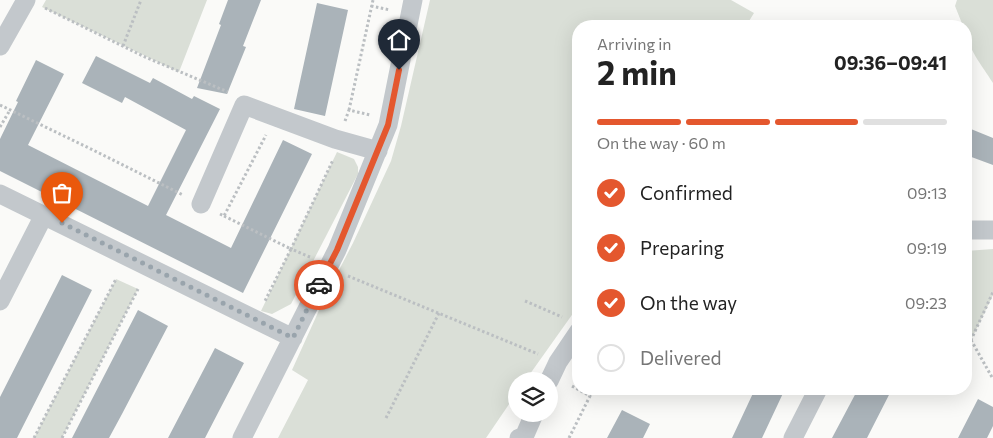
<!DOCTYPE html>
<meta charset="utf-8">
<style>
:root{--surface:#fff;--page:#f6f6f6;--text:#222;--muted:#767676;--line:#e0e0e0;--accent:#e4572e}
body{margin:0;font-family:Commissioner,sans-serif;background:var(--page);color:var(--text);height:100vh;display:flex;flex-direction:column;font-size:19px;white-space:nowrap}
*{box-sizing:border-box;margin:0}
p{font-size:16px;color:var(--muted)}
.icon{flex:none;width:28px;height:28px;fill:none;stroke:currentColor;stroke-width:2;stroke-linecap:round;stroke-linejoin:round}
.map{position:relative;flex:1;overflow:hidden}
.side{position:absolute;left:572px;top:20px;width:400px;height:375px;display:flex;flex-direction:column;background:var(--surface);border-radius:20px;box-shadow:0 5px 20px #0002}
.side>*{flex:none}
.fabs{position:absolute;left:508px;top:372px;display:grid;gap:10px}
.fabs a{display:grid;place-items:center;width:50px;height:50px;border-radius:50%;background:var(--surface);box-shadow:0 5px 20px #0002;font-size:25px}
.pin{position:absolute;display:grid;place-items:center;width:42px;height:42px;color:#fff;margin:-51px -21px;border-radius:50% 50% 50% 0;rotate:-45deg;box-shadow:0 0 5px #0007}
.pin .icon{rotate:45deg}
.courier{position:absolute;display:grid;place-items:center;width:50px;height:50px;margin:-25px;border:4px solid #e4572e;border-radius:50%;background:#fff;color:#222;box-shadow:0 1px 6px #0007}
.overview em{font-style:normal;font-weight:700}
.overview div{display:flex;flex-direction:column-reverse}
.overview{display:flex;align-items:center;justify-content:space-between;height:85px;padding:0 25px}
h1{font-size:32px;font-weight:700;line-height:38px}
.bar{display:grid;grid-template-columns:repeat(4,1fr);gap:8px 5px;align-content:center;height:60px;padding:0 25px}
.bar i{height:6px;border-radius:4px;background:var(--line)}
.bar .current{background:var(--accent)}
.bar p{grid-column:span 4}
ol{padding:0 25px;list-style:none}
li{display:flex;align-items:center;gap:15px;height:55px}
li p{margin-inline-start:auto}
li .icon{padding:5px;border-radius:50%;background:var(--accent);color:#fff;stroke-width:4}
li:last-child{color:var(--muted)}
li i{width:28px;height:28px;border:2px solid var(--line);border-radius:50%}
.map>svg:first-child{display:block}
.green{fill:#dadfd7}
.building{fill:#aab3b9}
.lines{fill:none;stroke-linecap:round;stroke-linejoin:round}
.path{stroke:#bbbfc2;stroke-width:3;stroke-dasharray:2.5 2.5;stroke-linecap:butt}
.street{stroke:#c3c8cc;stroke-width:19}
.done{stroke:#99a4ac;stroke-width:5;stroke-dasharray:0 9}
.route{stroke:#e4572e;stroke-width:6}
</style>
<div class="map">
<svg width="993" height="438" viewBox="0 0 993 438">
<rect width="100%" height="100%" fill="#fafaf8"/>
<path class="green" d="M 46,0 L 207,0 L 179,72 L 42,7 Z
M 430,0 L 731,0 L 754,13 L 746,26 L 579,26 L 579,305 L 525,381 L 516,381 L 516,394 L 486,438 L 278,438 L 308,380 L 292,370 L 325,297 L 353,243 L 391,161 L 401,126 Z
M 957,0 L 993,0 L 993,83 C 982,65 966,48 966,26 L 963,26 L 955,6 Z
M 337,152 L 354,159 L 358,167 L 358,174 L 291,304 L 272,314 L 261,311 Z
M 993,249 L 993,295 L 971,340 L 966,338 L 966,251 Z
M 116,279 L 138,289 L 62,438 L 34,438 Z"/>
<path class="building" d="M 228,0 L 261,0 L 243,46 L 246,47 L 227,94 L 197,88 L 221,25 L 219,24 Z
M 317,3 L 348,10 L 325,116 L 294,109 Z
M 96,56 L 150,83 L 153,78 L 192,99 L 194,96 L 220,109 L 166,215 L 231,248 L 283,140 L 312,154 L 243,293 L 0,171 L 0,139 L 18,102 L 16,101 L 36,60 L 64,74 L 28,145 L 148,206 L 186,130 L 125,97 L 122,103 L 82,83 Z
M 966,127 L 993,138 L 993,165 L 966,155 Z
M 62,275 L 92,290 L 17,438 L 0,438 L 0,397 Z
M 138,310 L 168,326 L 122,414 L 109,438 L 72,438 Z
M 215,348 L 244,363 L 220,409 L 205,438 L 168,438 Z
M 755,389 L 785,389 L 762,438 L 732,438 Z
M 858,389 L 892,389 L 867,438 L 832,438 Z
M 978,399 L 993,407 L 993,426 L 987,438 L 958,438 Z
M 622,410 L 650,424 L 643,438 L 607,438 Z"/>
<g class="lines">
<path class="path" d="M 371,6 L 390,10
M 45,8 L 145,57 L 228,92
M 123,46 L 141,0
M 0,105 L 93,150 L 183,195
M 349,110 L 373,0
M 345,121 L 349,110 L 370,115
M 0,127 L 10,110
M 220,214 L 224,216 L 266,135
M 224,216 L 291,249 L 265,301
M 310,257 L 291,249 L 333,160
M 348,276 L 538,354
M 525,301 L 562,317
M 966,338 L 971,340 L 993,292
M 971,340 L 993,379
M 386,418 L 439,313
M 34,438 L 116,279
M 62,438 L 138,289
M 569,438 L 590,396 L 570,385"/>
<path class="street" d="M 0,46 L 26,0
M 0,194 L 293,338
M 201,204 L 244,105 L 335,139 L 378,151
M 966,230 L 993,230
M 0,301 L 44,215
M 549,381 L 558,362 L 579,331
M 242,438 L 337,250 L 388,125 L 413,0
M 519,438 L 524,437 L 534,414
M 793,438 L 818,389"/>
</g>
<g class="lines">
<path class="done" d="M 62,223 L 293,338 L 319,285"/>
<path class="route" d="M 319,285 L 337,250 L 388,125 L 399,70"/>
</g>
</svg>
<div class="fabs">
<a><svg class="icon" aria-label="layers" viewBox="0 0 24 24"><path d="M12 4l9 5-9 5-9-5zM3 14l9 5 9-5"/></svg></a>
</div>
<div class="pin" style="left:62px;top:223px;background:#ea580c"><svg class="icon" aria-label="bag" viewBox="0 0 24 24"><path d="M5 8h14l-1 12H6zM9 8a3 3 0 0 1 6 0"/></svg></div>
<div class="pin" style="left:399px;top:70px;background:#1f2937"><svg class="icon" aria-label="home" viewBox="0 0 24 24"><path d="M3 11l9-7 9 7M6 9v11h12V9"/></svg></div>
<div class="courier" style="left:319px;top:285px"><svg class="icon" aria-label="car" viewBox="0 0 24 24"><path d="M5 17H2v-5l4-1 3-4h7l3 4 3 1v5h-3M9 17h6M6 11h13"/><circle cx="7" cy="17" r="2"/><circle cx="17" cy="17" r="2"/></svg></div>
<section class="side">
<div class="overview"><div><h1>2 min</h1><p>Arriving in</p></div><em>09:36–09:41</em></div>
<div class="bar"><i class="current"></i><i class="current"></i><i class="current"></i><i></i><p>On the way · 60 m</p></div>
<ol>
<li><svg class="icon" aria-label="check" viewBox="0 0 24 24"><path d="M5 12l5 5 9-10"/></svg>Confirmed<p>09:13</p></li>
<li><svg class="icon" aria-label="check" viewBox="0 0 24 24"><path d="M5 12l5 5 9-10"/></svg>Preparing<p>09:19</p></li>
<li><svg class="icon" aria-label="check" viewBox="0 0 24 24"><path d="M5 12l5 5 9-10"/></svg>On the way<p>09:23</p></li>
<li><i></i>Delivered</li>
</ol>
</section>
</div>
